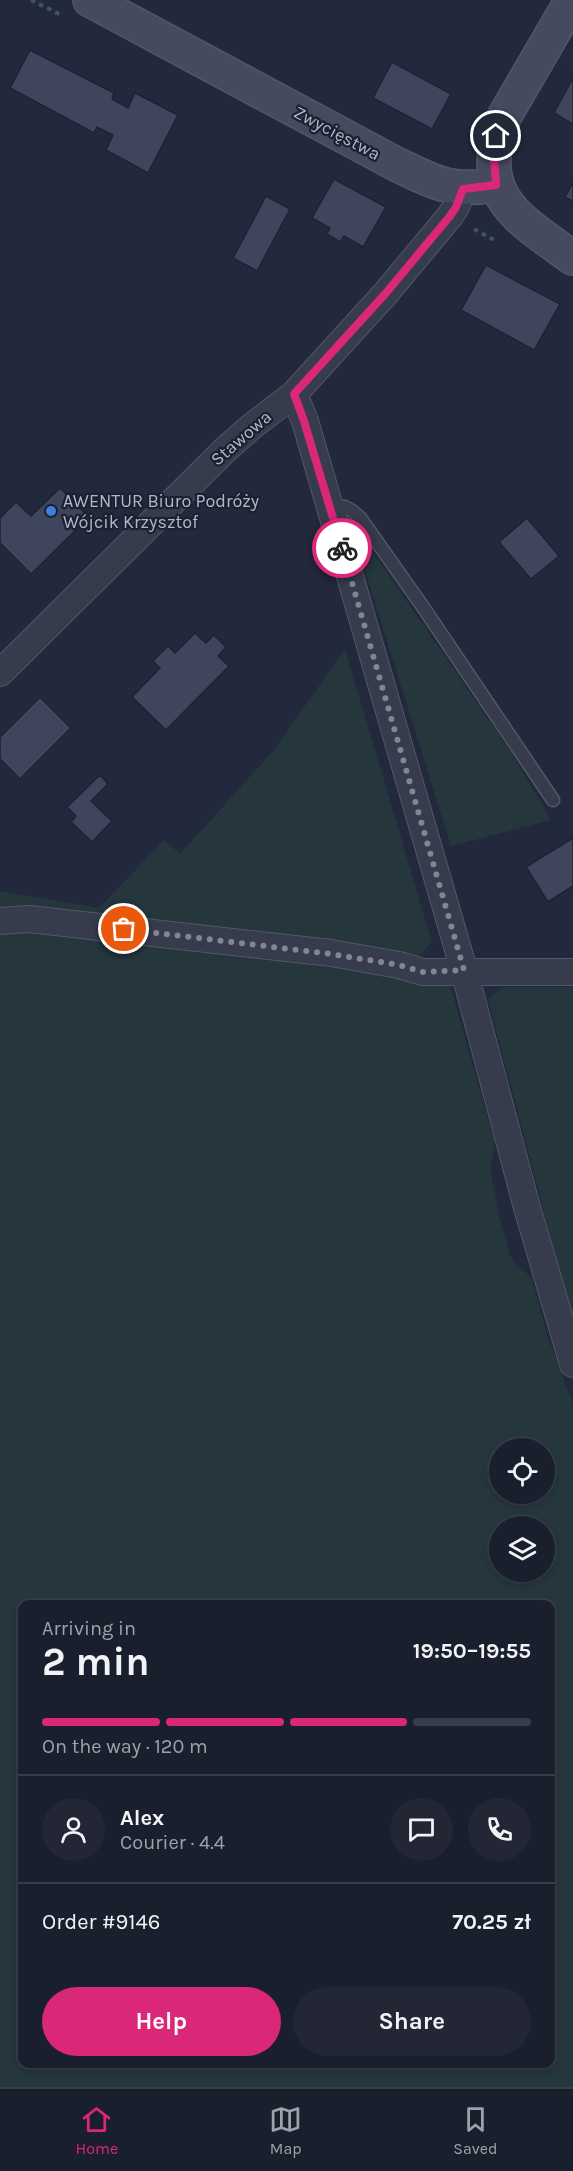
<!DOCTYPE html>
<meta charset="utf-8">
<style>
:root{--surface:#1a1f2d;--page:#232735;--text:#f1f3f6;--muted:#9fa2aa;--line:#383d49;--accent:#db2777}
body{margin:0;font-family:Karla,sans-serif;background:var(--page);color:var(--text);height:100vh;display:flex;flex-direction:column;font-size:22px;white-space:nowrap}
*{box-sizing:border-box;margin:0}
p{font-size:20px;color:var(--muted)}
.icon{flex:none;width:33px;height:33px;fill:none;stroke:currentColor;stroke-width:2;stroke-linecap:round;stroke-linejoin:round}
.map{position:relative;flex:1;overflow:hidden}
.panel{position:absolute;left:18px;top:1600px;width:537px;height:468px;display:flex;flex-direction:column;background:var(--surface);border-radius:12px;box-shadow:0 3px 9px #0003,0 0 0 2px var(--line)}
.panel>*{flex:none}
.fabs{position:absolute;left:489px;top:1438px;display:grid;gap:12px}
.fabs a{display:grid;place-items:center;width:66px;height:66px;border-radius:50%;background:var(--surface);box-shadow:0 3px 9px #0003,0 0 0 2px var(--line);font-size:30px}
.pin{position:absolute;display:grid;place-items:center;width:51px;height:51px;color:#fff;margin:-26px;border:3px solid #fff;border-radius:50%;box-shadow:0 2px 6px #0007}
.courier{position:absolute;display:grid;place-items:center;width:60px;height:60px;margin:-30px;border:4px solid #db2777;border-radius:50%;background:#fff;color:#222;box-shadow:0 2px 8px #0007}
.overview em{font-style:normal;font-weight:700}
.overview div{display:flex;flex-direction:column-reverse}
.overview{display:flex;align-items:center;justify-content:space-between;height:102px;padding:0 24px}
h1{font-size:39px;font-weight:700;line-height:45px}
.bar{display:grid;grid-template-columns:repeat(4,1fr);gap:9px 6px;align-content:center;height:72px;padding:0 24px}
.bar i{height:8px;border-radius:4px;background:var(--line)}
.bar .active{background:var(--accent)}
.bar p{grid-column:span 4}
.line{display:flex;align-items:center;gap:15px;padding:0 24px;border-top:2px solid var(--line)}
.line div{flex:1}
.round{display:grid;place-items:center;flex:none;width:63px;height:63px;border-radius:32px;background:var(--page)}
.cta{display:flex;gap:12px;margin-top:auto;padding:12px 24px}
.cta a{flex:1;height:69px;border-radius:36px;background:var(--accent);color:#fff;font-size:24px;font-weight:700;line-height:69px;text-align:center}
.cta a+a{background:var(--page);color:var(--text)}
.menu{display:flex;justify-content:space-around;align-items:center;height:84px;border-top:2px solid var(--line);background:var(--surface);font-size:16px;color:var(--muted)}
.menu a{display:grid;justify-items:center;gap:3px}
.menu .active{color:var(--accent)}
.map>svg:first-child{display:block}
.green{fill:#25363d;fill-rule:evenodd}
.building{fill:#3f455c;stroke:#1e2333;stroke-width:1.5}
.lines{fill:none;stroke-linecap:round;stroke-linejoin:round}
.lane-casing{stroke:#525767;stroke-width:15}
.street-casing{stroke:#525767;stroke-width:28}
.secondary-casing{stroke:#525767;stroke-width:36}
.path{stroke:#43535a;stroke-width:4;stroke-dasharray:4.5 4.5;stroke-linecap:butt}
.lane{stroke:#373c4c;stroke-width:12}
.street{stroke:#373c4c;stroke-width:26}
.secondary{stroke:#454a5f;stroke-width:33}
.done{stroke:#808597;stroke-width:6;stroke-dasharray:0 10.8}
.route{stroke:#db2777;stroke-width:8}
.shop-dot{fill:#3f7fe0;stroke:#1c2131;stroke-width:2}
.labels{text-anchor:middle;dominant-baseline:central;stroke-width:4.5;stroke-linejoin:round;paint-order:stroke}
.street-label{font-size:18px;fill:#b2b7c8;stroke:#1c2131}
.poi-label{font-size:18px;fill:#b2b7c8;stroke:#1c2131;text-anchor:start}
</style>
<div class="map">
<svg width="573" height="2087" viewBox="0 0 573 2087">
<rect width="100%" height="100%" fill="#23293c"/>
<path class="green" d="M 366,542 L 510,751 L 551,820 L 451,846 L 357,545 Z
M 345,649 L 432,942 L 419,956 L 31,909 L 0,911 L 0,891 L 99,908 L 164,840 L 180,854 L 273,751 Z
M 0,929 L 54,930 L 450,984 L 494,1140 L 494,1150 L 490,1167 L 499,1215 L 510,1255 L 516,1264 L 532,1278 L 547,1335 L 573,1403 L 573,2087 L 0,2087 ZM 500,1449 L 544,1449 L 544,1494 L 500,1494 ZM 500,1527 L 544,1527 L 544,1572 L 500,1572 ZM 22,1605 L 550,1605 L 550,2064 L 22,2064 Z
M 503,987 L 573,987 L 573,1322 L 488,999 Z"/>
<path class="building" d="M 30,50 L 114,93 L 112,99 L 128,108 L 135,93 L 178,115 L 148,173 L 106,150 L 113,135 L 97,127 L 94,133 L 10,88 Z
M 392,62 L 451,94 L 432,129 L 373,98 Z
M 572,80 L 573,81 L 573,124 L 554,113 Z
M 334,179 L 386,207 L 363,247 L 344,236 L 340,242 L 327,234 L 330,228 L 312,218 Z
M 573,183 L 573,201 L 565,197 Z
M 266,196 L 290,209 L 257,271 L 233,258 Z
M 486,265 L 560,304 L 534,350 L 461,310 Z
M 60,488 L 89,517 L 31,574 L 0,543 L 0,518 L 16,502 L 31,516 Z
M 527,518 L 559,556 L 531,579 L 499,542 Z
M 195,633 L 206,643 L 214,635 L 226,647 L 218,656 L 229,666 L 166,730 L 132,697 L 160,668 L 153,661 L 168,646 L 175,653 Z
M 40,697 L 71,728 L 20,779 L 0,759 L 0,737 Z
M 100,775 L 108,784 L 91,801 L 112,821 L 92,842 L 71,822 L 76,816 L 67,807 Z
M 573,838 L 573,886 L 548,902 L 526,867 Z"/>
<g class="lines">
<g class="lane-casing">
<path id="lane" d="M 330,506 C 345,505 350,508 361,519 L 423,607 L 553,800"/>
</g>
<g class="street-casing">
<path id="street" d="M 294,394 L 305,421 L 464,970 L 526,1204 L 573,1364
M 0,673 L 225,450 L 251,427 L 294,394 L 386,293 L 450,216 L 456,207 L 463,189
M 0,921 L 29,919 L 331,953 L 399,965 L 423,972 L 573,972"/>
</g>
<g class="secondary-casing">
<path id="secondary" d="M 90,0 L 396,164 C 438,184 449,192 496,185
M 572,0 L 504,117 C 473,195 517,218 573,258"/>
</g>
<path class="path" d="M 31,0 L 63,16
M 474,229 L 496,241"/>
<use href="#lane" class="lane"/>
<use href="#street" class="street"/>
<use href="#secondary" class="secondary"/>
</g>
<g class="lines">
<path class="done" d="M 124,929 L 331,954 L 399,965 L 423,972 L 464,970 L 342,548"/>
<path class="route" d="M 342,548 L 304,421 L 294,394 L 386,293 L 450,216 L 456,207 L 463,189 L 496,185 L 494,156 L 496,136"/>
</g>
<circle class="shop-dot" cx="51" cy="511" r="6"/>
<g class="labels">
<g class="street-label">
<text transform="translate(337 133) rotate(28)">Zwycięstwa</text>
<text transform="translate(241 438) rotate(-41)">Stawowa</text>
</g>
<g class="poi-label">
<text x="63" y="501">AWENTUR Biuro Podróży<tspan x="63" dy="21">Wójcik Krzysztof</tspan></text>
</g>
</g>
</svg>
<div class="fabs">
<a><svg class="icon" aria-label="locate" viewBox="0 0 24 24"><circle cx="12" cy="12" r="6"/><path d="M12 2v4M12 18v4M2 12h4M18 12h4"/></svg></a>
<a><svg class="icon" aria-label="layers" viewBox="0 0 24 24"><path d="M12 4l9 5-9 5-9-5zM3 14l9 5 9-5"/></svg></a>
</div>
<div class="pin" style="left:124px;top:929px;background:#ea580c"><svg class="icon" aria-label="bag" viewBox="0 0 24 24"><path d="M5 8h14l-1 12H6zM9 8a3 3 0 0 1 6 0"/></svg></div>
<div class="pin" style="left:496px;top:136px;background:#1f2937"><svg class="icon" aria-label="home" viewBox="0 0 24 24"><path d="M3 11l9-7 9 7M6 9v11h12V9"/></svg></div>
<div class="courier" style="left:342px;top:548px"><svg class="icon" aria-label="bike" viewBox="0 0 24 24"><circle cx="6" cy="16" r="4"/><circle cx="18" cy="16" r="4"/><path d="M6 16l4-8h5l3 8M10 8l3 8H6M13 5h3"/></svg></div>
<section class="panel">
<div class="overview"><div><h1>2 min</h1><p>Arriving in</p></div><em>19:50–19:55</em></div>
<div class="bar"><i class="active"></i><i class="active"></i><i class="active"></i><i></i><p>On the way · 120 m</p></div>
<div class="line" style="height:108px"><a class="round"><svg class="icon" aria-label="person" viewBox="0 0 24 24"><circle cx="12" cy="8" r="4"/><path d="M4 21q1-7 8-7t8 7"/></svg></a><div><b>Alex</b><p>Courier · 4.4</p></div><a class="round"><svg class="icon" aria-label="chat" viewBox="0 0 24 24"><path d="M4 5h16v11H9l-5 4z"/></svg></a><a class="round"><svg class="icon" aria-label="phone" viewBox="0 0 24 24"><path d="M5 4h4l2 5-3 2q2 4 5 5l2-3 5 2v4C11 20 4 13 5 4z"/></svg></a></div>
<div class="line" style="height:78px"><div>Order #9146</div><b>70.25 zł</b></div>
<div class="cta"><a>Help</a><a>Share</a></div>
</section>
</div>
<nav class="menu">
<a class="active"><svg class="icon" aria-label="home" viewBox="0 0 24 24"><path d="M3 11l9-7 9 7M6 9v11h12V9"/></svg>Home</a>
<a><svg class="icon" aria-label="map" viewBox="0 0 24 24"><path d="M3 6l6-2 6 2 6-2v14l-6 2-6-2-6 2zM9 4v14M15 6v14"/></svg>Map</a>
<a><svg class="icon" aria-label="saved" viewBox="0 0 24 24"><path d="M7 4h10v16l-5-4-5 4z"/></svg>Saved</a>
</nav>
